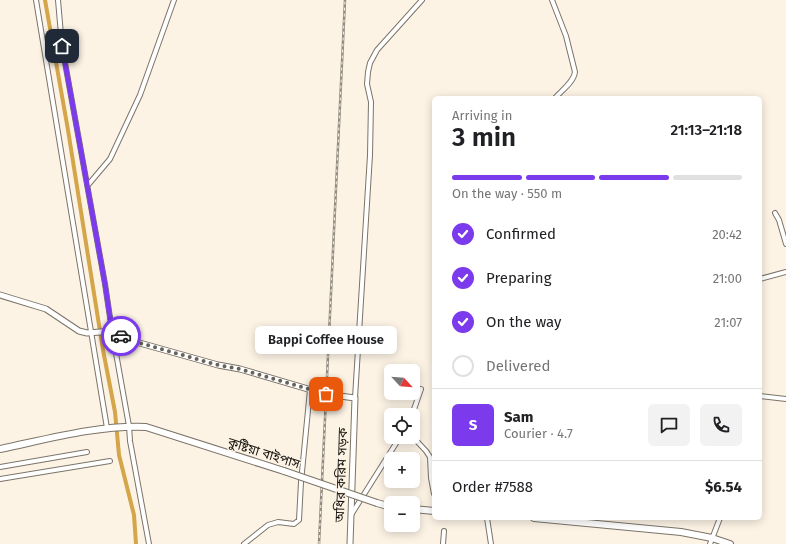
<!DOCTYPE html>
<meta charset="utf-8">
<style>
:root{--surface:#fff;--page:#f2f2f2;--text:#202124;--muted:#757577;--line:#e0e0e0;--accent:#7c3aed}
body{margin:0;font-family:"Fira Sans","Noto Sans Bengali",sans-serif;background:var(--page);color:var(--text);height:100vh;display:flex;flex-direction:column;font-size:15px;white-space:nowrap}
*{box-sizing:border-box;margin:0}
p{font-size:13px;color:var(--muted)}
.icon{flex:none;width:22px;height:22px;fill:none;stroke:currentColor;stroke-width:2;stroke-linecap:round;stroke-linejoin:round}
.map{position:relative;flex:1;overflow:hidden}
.sheet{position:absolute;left:432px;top:96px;width:330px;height:424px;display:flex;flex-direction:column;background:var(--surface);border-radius:6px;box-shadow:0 2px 10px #0003}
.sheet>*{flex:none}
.needle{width:26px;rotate:116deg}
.tools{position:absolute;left:384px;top:364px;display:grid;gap:8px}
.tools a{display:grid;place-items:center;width:36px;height:36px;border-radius:6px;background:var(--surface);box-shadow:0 2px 10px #0003;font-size:20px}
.pin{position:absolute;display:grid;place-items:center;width:34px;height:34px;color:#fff;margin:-17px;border-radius:8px;box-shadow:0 2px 6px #0006}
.courier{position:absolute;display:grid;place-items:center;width:40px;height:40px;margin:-20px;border:3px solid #7c3aed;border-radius:50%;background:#fff;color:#222;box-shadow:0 1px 5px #0007}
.bubble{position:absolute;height:28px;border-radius:6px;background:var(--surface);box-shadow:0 2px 10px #0003;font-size:13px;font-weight:600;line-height:28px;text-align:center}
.head em{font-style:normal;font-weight:600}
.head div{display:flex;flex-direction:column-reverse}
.head{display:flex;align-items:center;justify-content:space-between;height:68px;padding:0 20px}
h1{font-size:26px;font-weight:600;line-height:30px}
.bar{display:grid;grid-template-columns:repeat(4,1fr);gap:6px 4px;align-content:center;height:48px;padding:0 20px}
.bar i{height:5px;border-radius:3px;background:var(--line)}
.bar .on{background:var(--accent)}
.bar p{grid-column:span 4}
.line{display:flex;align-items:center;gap:10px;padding:0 20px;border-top:1px solid var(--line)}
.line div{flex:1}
.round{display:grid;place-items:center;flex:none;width:42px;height:42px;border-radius:6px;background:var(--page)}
ol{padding:0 20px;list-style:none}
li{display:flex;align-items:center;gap:12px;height:44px}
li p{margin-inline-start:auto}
li .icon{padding:4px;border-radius:50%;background:var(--accent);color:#fff;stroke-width:4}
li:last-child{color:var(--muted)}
li i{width:22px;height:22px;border:2px solid var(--line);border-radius:50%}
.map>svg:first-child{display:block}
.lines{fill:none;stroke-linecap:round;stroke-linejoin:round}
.canal{stroke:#d4a549;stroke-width:4}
.minor-casing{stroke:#7b7468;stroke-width:6}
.major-casing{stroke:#7b7468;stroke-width:7}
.highway-casing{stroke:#7b7468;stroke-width:8}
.minor{stroke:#fff;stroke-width:4}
.major{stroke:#fff;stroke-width:5}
.highway{stroke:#fff;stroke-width:6}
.rail-casing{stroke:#918b81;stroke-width:2.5}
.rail{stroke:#fcf3e5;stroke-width:1;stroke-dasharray:3;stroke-linecap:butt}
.highway-bridge-casing{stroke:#7b7468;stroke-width:8;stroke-linecap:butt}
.highway-bridge{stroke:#fff;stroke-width:6}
.done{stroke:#67625a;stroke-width:4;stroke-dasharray:0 7.2}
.route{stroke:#7c3aed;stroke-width:5}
.labels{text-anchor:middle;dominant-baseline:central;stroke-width:3;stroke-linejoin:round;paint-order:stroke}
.street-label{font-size:13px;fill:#17140f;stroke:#fcf3e5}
</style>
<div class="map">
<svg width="786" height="544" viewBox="0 0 786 544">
<rect width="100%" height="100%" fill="#fcf3e5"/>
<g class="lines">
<path class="canal" d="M 45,0 L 68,130 L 103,350 L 115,412 L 119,455 L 134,515 L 136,544"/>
<g class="minor-casing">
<path id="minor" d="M 36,0 L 107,428
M 58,0 L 62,46 L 105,284 L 112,331 L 129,426 L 130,441 L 149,544
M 552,0 L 566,36 L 575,72 C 574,82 561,91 555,98
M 88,185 L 110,159 L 140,95 L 174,0
M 775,213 L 779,220 L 786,244
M 760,279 L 786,272
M 760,396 L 786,399
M 355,398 L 370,155 L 371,102 L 367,84 L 368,72 L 370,63 L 377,50 L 422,0
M 412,415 L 421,389
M 413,437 L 426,451 L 430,457 L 431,478 L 434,494
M 0,467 L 87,452
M 0,479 L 110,461
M 351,515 L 400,437
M 487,518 L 491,544
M 244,544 L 268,525 L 278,522 L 294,524 L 299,520 L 301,482 L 310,390
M 443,544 L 444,531
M 710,544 L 720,518"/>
</g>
<g class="major-casing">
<path id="major" d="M 0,295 L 46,309 L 79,331 L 87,333 L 114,331 L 129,340 L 218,365 L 240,369 L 325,394 L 355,398 L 350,544"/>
</g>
<g class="highway-casing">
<path id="highway" d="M 0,449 C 48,439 97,425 146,427 L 284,471
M 377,503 L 391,507
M 413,509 L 434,511
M 534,518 L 681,532 L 712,538 L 730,544"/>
</g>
<use href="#minor" class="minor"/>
<use href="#major" class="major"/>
<use href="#highway" class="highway"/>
<g class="rail-casing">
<path id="rail" d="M 319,544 L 345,0"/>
</g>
<use href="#rail" class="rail"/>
<g class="highway-bridge-casing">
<path id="highway-bridge" d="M 284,471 L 377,503"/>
</g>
<use href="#highway-bridge" class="highway-bridge"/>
</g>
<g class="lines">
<path class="done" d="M 121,336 L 129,340 L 218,365 L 240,369 L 326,394"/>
<path class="route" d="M 62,46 L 105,284 L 112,331 L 114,331 L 121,336"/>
</g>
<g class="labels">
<g class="street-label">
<text transform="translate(264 453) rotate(18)">কুষ্টিয়া বাইপাস</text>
<text transform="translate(341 475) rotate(-88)">অধির করিম সড়ক</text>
</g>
</g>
</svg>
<div class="tools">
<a><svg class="needle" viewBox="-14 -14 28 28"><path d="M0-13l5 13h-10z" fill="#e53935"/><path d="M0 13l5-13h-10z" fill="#757577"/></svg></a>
<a><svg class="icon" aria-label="locate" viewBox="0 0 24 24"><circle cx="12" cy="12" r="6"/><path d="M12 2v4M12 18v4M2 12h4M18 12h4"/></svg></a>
<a>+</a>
<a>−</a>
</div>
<div class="pin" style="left:326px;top:394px;background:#ea580c"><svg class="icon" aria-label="bag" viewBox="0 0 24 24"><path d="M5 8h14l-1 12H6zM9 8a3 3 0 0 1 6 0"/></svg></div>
<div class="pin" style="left:62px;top:46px;background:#1f2937"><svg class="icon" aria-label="home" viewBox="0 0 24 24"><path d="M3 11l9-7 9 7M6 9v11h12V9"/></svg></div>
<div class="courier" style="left:121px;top:336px"><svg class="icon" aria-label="car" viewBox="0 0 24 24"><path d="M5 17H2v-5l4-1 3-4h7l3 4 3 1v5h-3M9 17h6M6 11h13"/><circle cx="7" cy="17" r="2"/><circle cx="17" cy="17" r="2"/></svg></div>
<div class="bubble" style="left:255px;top:326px;width:142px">Bappi Coffee House</div>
<section class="sheet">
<div class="head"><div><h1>3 min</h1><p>Arriving in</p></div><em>21:13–21:18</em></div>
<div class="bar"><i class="on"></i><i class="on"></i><i class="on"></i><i></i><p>On the way · 550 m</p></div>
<ol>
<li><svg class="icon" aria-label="check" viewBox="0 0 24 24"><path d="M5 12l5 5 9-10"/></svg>Confirmed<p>20:42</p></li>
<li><svg class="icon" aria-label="check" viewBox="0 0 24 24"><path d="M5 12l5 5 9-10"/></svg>Preparing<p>21:00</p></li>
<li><svg class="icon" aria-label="check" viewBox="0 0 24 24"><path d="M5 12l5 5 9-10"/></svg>On the way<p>21:07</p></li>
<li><i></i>Delivered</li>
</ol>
<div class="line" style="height:72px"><b class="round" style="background:var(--accent);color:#fff">S</b><div><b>Sam</b><p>Courier · 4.7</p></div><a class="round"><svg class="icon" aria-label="chat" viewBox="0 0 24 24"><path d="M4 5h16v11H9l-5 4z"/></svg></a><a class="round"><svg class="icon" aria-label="phone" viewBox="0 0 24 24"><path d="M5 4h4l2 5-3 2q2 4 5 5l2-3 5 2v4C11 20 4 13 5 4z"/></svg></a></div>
<div class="line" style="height:52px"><div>Order #7588</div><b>$6.54</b></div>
</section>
</div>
